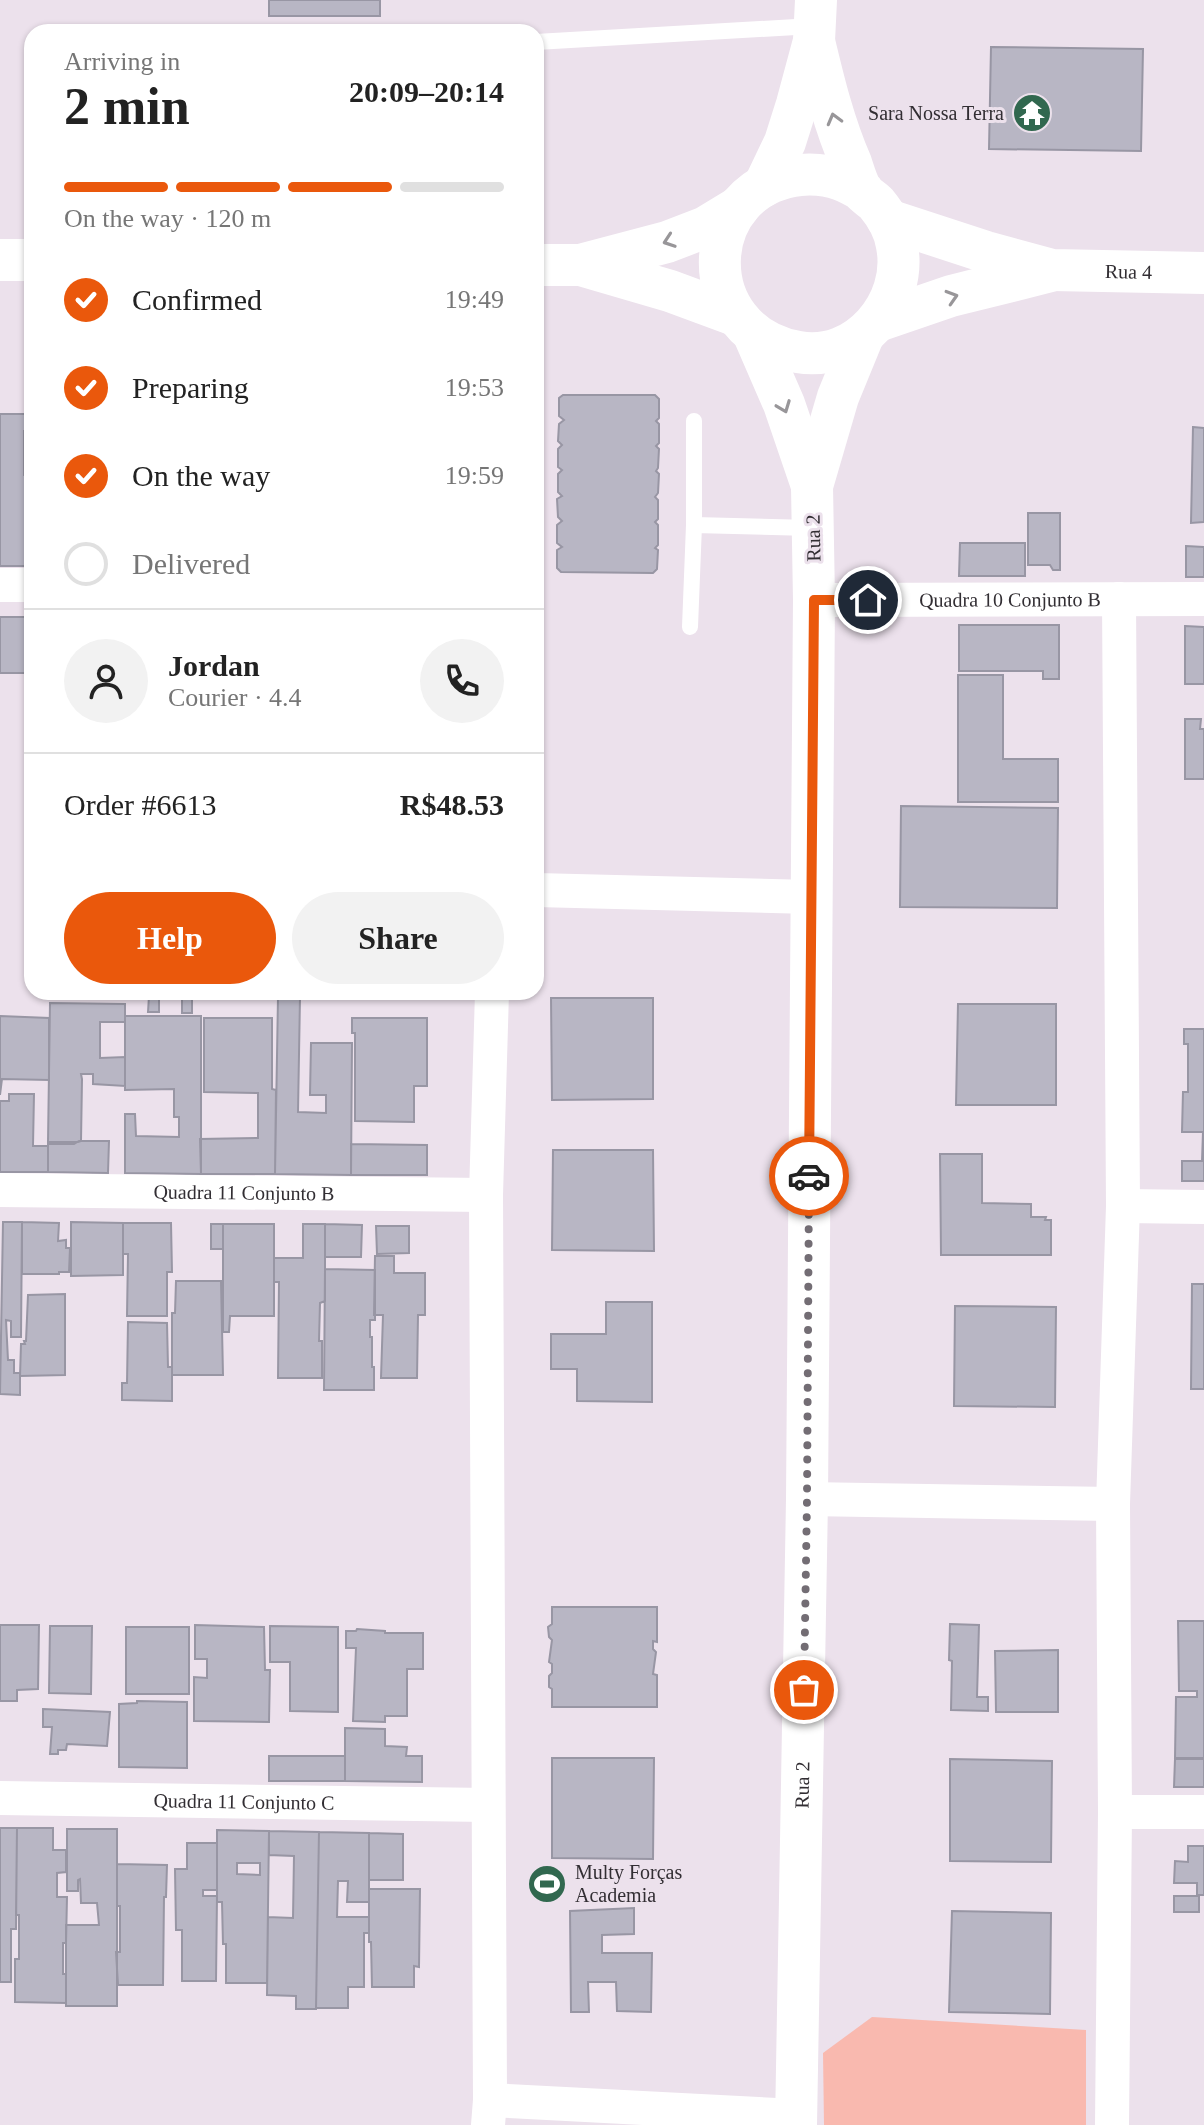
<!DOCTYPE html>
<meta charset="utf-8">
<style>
:root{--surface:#fff;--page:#f2f2f2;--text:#222;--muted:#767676;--line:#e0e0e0;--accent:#ea580c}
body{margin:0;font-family:Georgia,serif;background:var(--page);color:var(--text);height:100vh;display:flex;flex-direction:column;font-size:30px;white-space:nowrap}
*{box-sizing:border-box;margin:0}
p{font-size:26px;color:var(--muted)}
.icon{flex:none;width:44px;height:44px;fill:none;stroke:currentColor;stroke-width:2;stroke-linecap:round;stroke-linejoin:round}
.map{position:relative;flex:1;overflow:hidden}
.side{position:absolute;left:24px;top:24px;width:520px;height:976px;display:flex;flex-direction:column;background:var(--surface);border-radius:24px;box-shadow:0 2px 6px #0004}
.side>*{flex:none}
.pin{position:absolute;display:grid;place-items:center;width:68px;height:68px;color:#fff;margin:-34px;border:4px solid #fff;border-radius:50%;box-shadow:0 2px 8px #0007}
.courier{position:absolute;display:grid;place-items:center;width:80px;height:80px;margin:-40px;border:6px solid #ea580c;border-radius:50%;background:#fff;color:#222;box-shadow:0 2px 10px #0007}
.headline em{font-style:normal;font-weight:700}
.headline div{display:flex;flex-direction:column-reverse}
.headline{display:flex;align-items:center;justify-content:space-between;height:136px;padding:0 40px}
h1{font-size:52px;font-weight:700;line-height:60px}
.bar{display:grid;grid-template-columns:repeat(4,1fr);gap:12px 8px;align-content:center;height:96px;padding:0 40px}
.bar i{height:10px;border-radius:6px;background:var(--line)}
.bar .selected{background:var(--accent)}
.bar p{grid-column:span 4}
.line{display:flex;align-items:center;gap:20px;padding:0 40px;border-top:2px solid var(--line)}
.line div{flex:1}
.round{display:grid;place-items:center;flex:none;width:84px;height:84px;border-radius:42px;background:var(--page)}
ol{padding:0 40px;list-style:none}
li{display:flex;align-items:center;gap:24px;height:88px}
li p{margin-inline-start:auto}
li .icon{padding:8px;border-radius:50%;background:var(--accent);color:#fff;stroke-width:4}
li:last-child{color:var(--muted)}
li i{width:44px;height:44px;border:4px solid var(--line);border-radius:50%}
.cta{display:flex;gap:16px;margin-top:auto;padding:16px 40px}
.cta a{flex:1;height:92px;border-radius:48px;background:var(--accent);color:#fff;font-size:32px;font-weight:700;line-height:92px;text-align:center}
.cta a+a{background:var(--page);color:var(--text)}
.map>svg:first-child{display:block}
.green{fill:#f9b9af}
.building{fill:#b8b6c4;stroke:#9896a4;stroke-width:2;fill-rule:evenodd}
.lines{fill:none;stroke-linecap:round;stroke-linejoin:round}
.service{stroke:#fff;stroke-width:16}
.minor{stroke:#fff;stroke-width:34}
.tertiary{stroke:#fff;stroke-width:42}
.oneway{stroke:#989699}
.done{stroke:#736d74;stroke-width:8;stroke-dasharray:0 14.4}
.route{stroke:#ea580c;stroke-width:10}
.labels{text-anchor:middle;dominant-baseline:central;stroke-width:6;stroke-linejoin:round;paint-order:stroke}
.poi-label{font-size:20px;fill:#322e33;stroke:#ece1ec;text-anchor:end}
.street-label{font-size:20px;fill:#322e33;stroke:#ece1ec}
</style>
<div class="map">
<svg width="1204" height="2125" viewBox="0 0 1204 2125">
<rect width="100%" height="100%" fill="#ece1ec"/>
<path class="green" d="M 872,2017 L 1086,2030 L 1086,2125 L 824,2125 L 823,2053 Z"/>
<path class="building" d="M 269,0 L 380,0 L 380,16 L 269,16 Z
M 991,47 L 1143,49 L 1141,151 L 989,149 Z
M 563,395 L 655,395 L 659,399 L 659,418 L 656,421 L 659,424 L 659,443 L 656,446 L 659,449 L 658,468 L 656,471 L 659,474 L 658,493 L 655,497 L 658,500 L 658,519 L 655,522 L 658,525 L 658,545 L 655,548 L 658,550 L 657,569 L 653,573 L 561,572 L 557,568 L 557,550 L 562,547 L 557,543 L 557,525 L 562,521 L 558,517 L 557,499 L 562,496 L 558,492 L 558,474 L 562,470 L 558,467 L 558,449 L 562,445 L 558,441 L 559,424 L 564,420 L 559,416 L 559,398 Z
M 28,407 L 32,408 L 32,566 L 27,566 Z
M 0,414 L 28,414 L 28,431 L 24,431 L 24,475 L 28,476 L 27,566 L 0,566 Z
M 1193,427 L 1204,428 L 1204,522 L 1191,523 Z
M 1028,513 L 1060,513 L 1060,570 L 1053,570 L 1050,565 L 1028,565 Z
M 960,543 L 1025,543 L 1025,576 L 959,576 Z
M 1186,546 L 1204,547 L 1204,577 L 1186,577 Z
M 0,617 L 32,617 L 32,673 L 0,673 Z
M 959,625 L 1059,625 L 1059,679 L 1043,679 L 1043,671 L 959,671 Z
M 1185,626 L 1204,627 L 1204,684 L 1185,684 Z
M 958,675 L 1003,675 L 1003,759 L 1058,759 L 1058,802 L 958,802 Z
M 1185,719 L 1201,719 L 1200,729 L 1204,729 L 1204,779 L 1185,779 Z
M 901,806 L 1058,808 L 1057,908 L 900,907 Z
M 149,996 L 159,996 L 159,1012 L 148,1012 Z
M 182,996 L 192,996 L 192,1013 L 182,1013 Z
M 278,997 L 300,997 L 298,1112 L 326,1113 L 326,1095 L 310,1095 L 311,1043 L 352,1043 L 351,1175 L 275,1174 Z
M 551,998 L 653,998 L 653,1099 L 552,1100 Z
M 50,1003 L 125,1004 L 125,1022 L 100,1022 L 100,1058 L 125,1057 L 125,1086 L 93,1084 L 93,1074 L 81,1074 L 82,1079 L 81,1141 L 78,1142 L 48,1142 Z
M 958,1004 L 1056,1004 L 1056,1105 L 956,1105 Z
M 0,1016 L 49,1018 L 49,1080 L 2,1079 L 0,1095 Z
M 125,1016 L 201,1016 L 201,1174 L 125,1173 L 125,1114 L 135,1114 L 136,1136 L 179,1137 L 179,1117 L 174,1117 L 174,1089 L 125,1090 Z
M 204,1018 L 272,1018 L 272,1089 L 276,1090 L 275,1174 L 201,1174 L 200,1139 L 258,1138 L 258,1093 L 204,1092 Z
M 352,1018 L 427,1018 L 427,1086 L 414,1086 L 414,1122 L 355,1121 L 355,1033 L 352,1033 Z
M 1184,1029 L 1204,1029 L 1204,1181 L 1182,1181 L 1182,1161 L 1202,1161 L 1203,1132 L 1182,1132 L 1183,1092 L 1188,1092 L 1188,1044 L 1184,1044 Z
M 9,1094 L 34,1094 L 33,1146 L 48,1146 L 48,1172 L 0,1172 L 0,1101 L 9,1101 Z
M 79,1141 L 109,1141 L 108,1173 L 48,1172 L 48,1144 L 74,1144 Z
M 351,1144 L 427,1145 L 427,1175 L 351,1175 Z
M 553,1150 L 653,1150 L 654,1251 L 552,1250 Z
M 940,1154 L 982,1154 L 982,1203 L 1031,1204 L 1031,1217 L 1046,1217 L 1045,1220 L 1051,1220 L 1051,1255 L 941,1255 Z
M 3,1222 L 22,1222 L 21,1337 L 11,1337 L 11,1321 L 6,1320 L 8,1360 L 14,1360 L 14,1373 L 20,1373 L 20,1395 L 0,1394 Z
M 22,1222 L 59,1223 L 58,1241 L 66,1240 L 66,1248 L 70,1248 L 69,1272 L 59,1272 L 59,1274 L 22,1274 Z
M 71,1222 L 123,1223 L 123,1275 L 71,1276 Z
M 123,1223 L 171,1223 L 172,1272 L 167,1272 L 167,1316 L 127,1316 L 128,1254 L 123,1254 Z
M 211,1224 L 223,1224 L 223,1249 L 211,1249 Z
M 223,1224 L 274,1224 L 274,1316 L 230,1316 L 229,1332 L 223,1332 Z
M 303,1224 L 325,1224 L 325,1301 L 320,1303 L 319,1341 L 322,1341 L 322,1378 L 278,1378 L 279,1282 L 274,1282 L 274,1258 L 303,1258 Z
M 325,1224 L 362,1225 L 361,1257 L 325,1257 Z
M 376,1226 L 409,1226 L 409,1253 L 377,1254 Z
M 375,1256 L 394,1256 L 394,1273 L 425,1273 L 425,1315 L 418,1315 L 417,1378 L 381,1378 L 383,1315 L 374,1315 Z
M 325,1269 L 375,1270 L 375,1320 L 370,1320 L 370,1337 L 372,1337 L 372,1367 L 374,1367 L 374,1390 L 324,1390 Z
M 176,1281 L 221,1281 L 223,1375 L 172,1375 L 172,1313 L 175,1313 Z
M 1192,1284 L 1204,1284 L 1204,1389 L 1191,1389 Z
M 65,1294 L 65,1375 L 20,1376 L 21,1344 L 25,1344 L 24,1341 L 26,1341 L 28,1295 Z
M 606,1302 L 652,1302 L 652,1402 L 577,1401 L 577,1369 L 551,1369 L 551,1334 L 606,1334 Z
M 955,1306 L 1056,1307 L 1055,1407 L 954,1406 Z
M 128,1322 L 167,1323 L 168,1367 L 172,1367 L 172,1401 L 122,1400 L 122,1383 L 127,1383 Z
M 552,1607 L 657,1607 L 657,1642 L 653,1641 L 653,1649 L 656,1652 L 653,1674 L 657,1675 L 657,1707 L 552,1707 L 552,1689 L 549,1687 L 549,1676 L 552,1673 L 552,1664 L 549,1662 L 552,1640 L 549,1637 L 548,1627 L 552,1624 Z
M 1178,1621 L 1204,1621 L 1204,1758 L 1175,1758 L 1176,1697 L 1197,1697 L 1197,1691 L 1179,1691 Z
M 950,1624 L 979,1625 L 977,1697 L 988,1697 L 988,1711 L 951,1710 L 952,1661 L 949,1660 Z
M 0,1625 L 39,1625 L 38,1689 L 17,1690 L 17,1701 L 0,1701 Z
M 195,1625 L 264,1627 L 265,1670 L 270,1670 L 269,1722 L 194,1721 L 194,1677 L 207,1678 L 207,1659 L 195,1659 Z
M 50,1626 L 92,1626 L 91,1694 L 49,1693 Z
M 270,1626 L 338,1627 L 338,1712 L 290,1711 L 290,1662 L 270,1662 Z
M 126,1627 L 189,1627 L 189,1694 L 126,1694 Z
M 357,1629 L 385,1631 L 385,1633 L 423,1633 L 423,1669 L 407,1669 L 407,1716 L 385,1716 L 385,1722 L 353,1721 L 356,1648 L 346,1648 L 346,1631 L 356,1631 Z
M 1058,1650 L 1058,1712 L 996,1712 L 995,1651 Z
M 137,1701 L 187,1702 L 187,1768 L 119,1767 L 119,1704 L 137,1703 Z
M 43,1709 L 110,1712 L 107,1746 L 67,1744 L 66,1750 L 58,1750 L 58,1754 L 50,1754 L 52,1727 L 43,1727 Z
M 345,1728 L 385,1729 L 385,1746 L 407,1747 L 406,1756 L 422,1756 L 422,1782 L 345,1781 Z
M 269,1756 L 345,1756 L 345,1781 L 269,1781 Z
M 552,1758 L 654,1758 L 653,1859 L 552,1858 Z
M 950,1759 L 1052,1761 L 1051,1862 L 950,1861 Z
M 1175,1759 L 1204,1759 L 1204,1787 L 1174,1787 Z
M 0,1828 L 17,1828 L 16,1929 L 11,1929 L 11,1982 L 0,1982 Z
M 17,1828 L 53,1828 L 53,1850 L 66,1850 L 66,1872 L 57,1873 L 57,1897 L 67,1897 L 66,1943 L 63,1943 L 63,1974 L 66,1974 L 66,2003 L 15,2002 L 15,1959 L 19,1959 L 19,1915 L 16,1915 Z
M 67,1829 L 117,1829 L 117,2006 L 66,2006 L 66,1925 L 99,1925 L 97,1903 L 81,1903 L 80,1879 L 78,1880 L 78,1891 L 67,1891 Z
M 217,1830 L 269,1831 L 267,1983 L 226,1983 L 226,1944 L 223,1944 L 222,1902 L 217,1902 ZM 237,1863 L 260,1863 L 260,1875 L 237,1874 Z
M 269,1831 L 319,1832 L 316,2009 L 296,2009 L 296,1996 L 267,1995 L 268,1917 L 293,1918 L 294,1856 L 269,1855 Z
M 319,1832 L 369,1833 L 369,1902 L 347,1902 L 348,1881 L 338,1881 L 337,1917 L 369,1917 L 369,1933 L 364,1933 L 364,1987 L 348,1987 L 348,2008 L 316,2008 Z
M 369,1833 L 403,1834 L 403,1880 L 369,1880 Z
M 187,1843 L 217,1843 L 217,1890 L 203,1890 L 203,1896 L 217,1896 L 216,1981 L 182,1981 L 182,1930 L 176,1930 L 175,1869 L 187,1869 Z
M 1188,1846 L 1204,1846 L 1204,1895 L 1197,1895 L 1197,1883 L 1174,1883 L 1175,1861 L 1188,1862 Z
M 117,1864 L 167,1865 L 166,1897 L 164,1897 L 163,1985 L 118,1985 L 116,1952 L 120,1952 L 120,1906 L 117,1906 Z
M 369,1889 L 420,1889 L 419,1967 L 414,1966 L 414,1987 L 372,1987 L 371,1942 L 369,1942 Z
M 1174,1896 L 1199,1896 L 1199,1912 L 1174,1912 Z
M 634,1908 L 634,1934 L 602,1935 L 602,1953 L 652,1953 L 651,2012 L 617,2011 L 616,1982 L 588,1982 L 589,2012 L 571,2012 L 570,1911 Z
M 952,1911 L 1051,1913 L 1050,2014 L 949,2012 Z"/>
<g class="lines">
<path class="service" d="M 536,42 L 813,26
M 694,525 L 694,421
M 690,627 L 694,525 L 811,528"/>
<g class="minor">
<path d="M 0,585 L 32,585"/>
<path id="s1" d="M 814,600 L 1204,599"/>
<path d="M 536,890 L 811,897"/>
<path id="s2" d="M 0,1190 L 486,1195"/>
<path d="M 1123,1206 L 1204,1207"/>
<path d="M 807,1499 L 1113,1504"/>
<path id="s3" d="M 0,1798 L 488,1805"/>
<path d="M 1115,1812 L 1204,1812"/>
<path d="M 490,2100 L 796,2116"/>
<path d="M 488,2125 L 490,2100 L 486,1195 L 492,992"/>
<path d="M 1112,2125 L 1115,1812 L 1113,1504 L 1123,1206 L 1119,599"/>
</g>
<g class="tertiary">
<path d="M 814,41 C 824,83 834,124 851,163 C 854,172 857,183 862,191 C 866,196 872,199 876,203 C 886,215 895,231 897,246 C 908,303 857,363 798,352 C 690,332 697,186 800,175 C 813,174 828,175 841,180 C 849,183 856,187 863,191"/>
<path d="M 764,186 L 785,142 L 797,104 L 814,41 L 816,0"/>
<path id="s4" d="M 888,220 L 986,252 L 1052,270 L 1204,273"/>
<path d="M 0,260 L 32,260"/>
<path d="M 536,265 L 580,265 L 667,242 L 706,227 L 739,207"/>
<path d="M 581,265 L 670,291 L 735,315"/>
<path d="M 878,321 L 951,296 L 1051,271"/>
<path d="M 754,335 L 784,404 L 812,486"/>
<path id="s5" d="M 796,2125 L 807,1499 L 814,600 L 812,486 L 838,397 L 863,336"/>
</g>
</g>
<defs><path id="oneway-chevron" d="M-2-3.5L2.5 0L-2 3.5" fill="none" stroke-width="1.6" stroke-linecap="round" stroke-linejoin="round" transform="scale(2)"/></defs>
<g class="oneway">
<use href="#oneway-chevron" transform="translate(834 119) rotate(-105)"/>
<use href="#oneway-chevron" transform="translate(669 241) rotate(161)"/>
<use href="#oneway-chevron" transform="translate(952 297) rotate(-17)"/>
<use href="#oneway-chevron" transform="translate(784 407) rotate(69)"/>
</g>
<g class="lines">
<path class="done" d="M 804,1690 L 807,1499 L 809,1176"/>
<path class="route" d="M 809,1176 L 814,600 L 868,600"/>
</g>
<defs>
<g id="temple-disc" transform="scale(2)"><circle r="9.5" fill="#31684f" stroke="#ece1ec"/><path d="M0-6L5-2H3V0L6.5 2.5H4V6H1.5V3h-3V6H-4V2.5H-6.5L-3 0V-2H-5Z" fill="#fff"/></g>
<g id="stadium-disc" transform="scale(2)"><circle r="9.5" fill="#31684f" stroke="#ece1ec"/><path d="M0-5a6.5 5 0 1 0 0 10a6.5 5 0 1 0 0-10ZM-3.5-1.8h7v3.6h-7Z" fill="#fff"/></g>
</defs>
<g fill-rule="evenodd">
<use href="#temple-disc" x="1032" y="113"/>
<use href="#stadium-disc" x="547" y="1884"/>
</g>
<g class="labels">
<g class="poi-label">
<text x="1004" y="113">Sara Nossa Terra</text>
<text x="575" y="1872" text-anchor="start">Multy Forças<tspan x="575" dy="23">Academia</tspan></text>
</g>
<g class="street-label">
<text stroke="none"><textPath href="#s4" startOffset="248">Rua 4</textPath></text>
<text transform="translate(813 538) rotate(-91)">Rua 2</text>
<text stroke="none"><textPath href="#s1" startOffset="196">Quadra 10 Conjunto B</textPath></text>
<text stroke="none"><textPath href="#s2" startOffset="244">Quadra 11 Conjunto B</textPath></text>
<text stroke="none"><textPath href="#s5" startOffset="340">Rua 2</textPath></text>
<text stroke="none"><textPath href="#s3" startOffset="244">Quadra 11 Conjunto C</textPath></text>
</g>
</g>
</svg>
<div class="pin" style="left:804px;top:1690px;background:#ea580c"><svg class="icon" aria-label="bag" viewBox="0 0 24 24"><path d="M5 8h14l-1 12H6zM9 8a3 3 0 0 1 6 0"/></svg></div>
<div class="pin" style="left:868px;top:600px;background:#1f2937"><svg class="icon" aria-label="home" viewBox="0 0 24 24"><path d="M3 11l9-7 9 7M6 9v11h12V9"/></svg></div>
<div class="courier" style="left:809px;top:1176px"><svg class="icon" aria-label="car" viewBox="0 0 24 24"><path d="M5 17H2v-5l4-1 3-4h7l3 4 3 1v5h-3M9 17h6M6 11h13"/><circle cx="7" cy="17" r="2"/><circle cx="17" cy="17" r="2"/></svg></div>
<section class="side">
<div class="headline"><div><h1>2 min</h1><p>Arriving in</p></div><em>20:09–20:14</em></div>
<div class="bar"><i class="selected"></i><i class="selected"></i><i class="selected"></i><i></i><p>On the way · 120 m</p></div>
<ol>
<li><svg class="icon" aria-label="check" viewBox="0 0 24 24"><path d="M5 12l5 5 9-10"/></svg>Confirmed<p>19:49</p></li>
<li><svg class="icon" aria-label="check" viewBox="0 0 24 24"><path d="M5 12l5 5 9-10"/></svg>Preparing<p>19:53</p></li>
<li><svg class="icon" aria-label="check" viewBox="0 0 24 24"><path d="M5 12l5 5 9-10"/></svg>On the way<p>19:59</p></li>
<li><i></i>Delivered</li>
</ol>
<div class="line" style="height:144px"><a class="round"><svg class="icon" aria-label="person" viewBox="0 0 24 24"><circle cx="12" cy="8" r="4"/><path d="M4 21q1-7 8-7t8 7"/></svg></a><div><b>Jordan</b><p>Courier · 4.4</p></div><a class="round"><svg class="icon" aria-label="phone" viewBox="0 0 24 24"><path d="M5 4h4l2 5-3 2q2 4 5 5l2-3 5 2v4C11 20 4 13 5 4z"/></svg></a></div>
<div class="line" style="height:104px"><div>Order #6613</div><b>R$48.53</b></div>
<div class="cta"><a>Help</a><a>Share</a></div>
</section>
</div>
